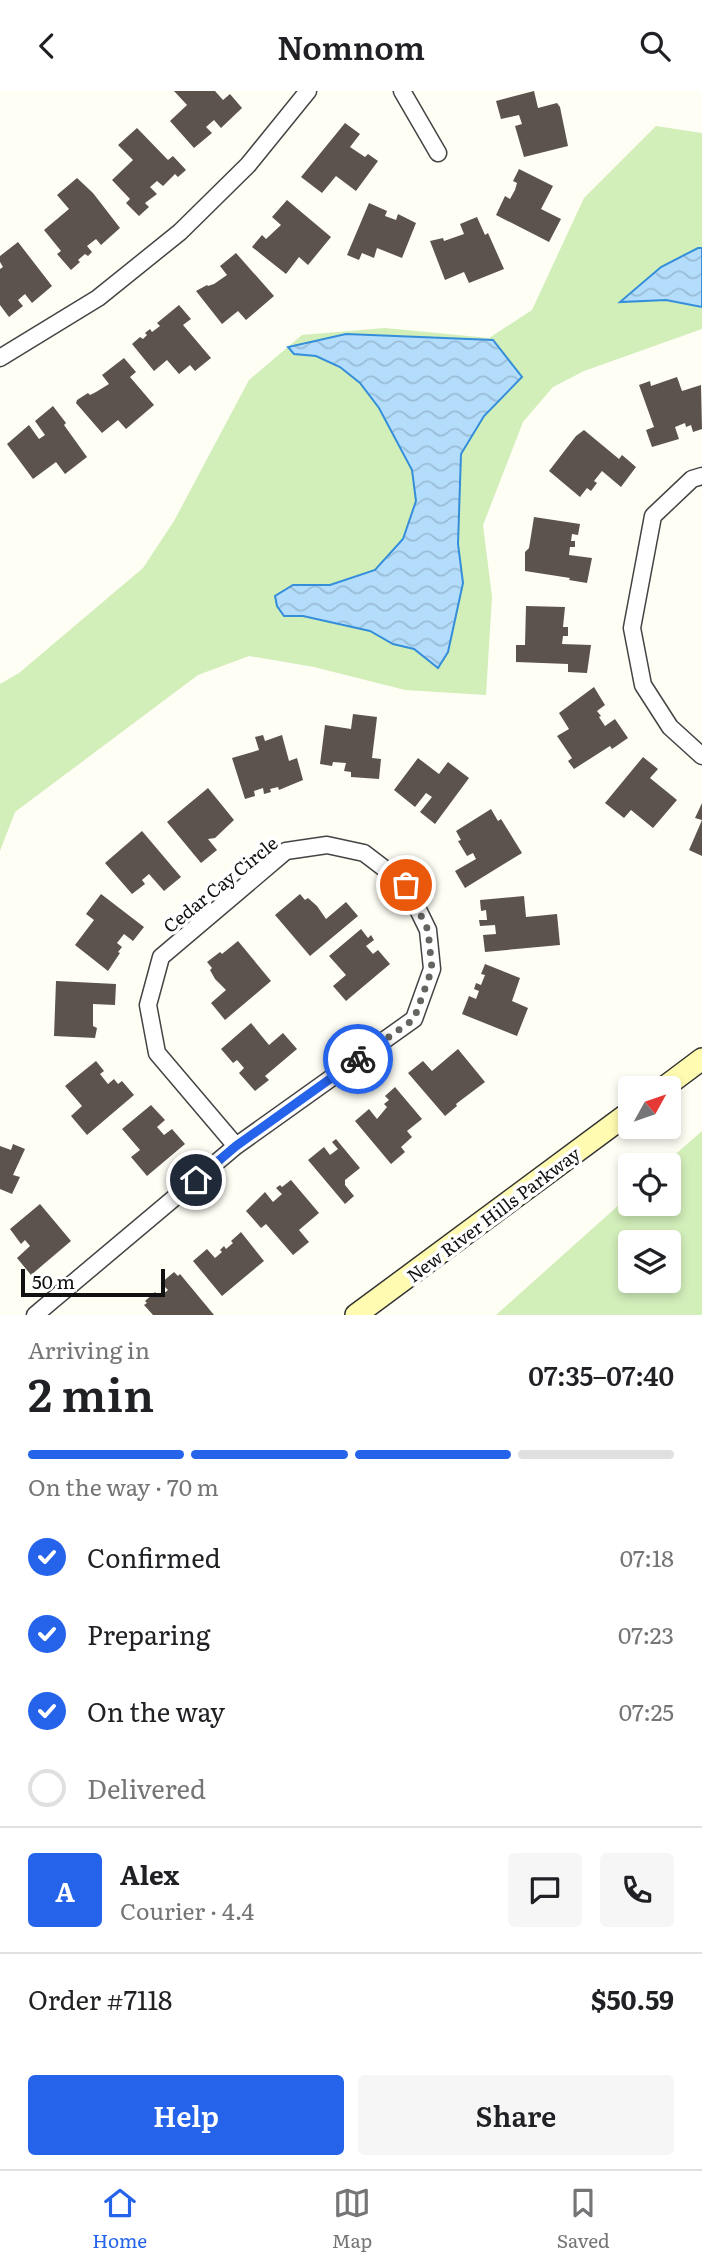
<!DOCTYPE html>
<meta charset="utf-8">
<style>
:root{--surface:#fff;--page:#f6f6f6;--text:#202124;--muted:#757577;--line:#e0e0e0;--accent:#2563eb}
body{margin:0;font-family:Literata,serif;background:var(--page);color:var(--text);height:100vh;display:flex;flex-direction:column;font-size:26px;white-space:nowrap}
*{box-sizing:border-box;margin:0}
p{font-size:23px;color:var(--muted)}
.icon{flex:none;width:38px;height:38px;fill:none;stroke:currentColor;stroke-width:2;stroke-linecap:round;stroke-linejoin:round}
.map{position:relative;height:1224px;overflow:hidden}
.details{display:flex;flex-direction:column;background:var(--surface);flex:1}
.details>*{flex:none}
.needle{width:46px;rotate:50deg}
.tools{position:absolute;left:618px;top:985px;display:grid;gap:14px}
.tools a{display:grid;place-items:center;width:63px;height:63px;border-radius:7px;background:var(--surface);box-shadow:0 4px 10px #0003;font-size:35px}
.scale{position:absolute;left:21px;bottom:18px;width:144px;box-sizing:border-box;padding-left:7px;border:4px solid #111;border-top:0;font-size:19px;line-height:24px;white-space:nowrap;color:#111;-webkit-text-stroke:5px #fff;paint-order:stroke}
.pin{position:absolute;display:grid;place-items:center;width:60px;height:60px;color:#fff;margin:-30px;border:4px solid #fff;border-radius:50%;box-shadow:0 2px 7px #0007}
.courier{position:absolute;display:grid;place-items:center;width:70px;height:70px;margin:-35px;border:5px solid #2563eb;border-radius:50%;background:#fff;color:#222;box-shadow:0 2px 9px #0007}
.head em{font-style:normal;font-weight:600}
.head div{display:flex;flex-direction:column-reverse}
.head{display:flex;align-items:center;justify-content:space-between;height:119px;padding:0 28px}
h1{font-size:46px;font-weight:600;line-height:52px}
.bar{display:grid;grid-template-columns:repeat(4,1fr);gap:10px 7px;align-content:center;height:84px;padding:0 28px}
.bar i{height:9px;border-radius:5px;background:var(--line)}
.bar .current{background:var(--accent)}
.bar p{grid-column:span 4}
.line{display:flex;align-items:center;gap:18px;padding:0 28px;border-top:2px solid var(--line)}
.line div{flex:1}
.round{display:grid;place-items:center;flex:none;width:74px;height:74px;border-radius:7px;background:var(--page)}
ol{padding:0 28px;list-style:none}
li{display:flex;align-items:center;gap:21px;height:77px}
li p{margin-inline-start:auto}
li .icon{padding:7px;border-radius:50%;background:var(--accent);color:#fff;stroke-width:4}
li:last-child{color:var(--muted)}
li i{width:38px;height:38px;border:4px solid var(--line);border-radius:50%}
.primary-button{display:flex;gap:14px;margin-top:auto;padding:14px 28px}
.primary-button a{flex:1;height:80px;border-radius:7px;background:var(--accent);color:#fff;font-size:28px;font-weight:600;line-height:80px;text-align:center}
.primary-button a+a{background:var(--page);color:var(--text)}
header{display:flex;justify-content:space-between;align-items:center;height:91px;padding:0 28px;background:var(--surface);font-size:32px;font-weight:600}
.menu{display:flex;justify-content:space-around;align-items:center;height:98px;border-top:2px solid var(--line);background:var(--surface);font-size:19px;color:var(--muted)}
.menu a{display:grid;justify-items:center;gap:4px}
.menu .current{color:var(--accent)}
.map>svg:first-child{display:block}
.grass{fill:#d2eeb9;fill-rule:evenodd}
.water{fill:url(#water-waves);stroke:#348eda;stroke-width:2}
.building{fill:#5b534c}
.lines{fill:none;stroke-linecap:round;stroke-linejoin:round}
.street-casing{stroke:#444;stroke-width:19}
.secondary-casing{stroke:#333;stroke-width:24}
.street{stroke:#fff;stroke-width:16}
.secondary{stroke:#fffbb0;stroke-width:21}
.done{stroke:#646461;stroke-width:7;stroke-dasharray:0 12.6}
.route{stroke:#2563eb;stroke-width:9}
.labels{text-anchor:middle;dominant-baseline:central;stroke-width:7;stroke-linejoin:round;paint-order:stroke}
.street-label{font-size:18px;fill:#111;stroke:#fff}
</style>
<header><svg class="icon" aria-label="back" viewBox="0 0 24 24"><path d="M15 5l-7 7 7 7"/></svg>Nomnom<svg class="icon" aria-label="search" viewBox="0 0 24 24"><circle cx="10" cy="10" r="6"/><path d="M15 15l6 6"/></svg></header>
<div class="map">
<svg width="702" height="1224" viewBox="0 0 702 1224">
<defs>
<pattern id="water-waves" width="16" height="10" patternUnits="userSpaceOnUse" patternTransform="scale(1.75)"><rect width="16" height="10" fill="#b4ddfc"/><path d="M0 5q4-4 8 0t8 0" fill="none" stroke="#9abdd7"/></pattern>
</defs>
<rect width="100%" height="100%" fill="#fffef5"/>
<path class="grass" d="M 656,35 L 702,42 L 702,238 L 584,280 L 553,296 L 523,331 L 483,434 L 492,506 L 486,604 L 405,599 L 314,576 L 249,565 L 198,584 L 15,721 L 0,760 L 0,593 L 19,582 L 143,477 L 174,430 L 249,289 L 302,244 L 385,237 L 489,247 L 532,219 L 584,107 Z
M 702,1040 L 702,1224 L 496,1224 L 630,1104 L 630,1113 L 668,1113 L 668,1074 L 663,1074 ZM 630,1152 L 668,1152 L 668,1190 L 630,1190 Z"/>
<path class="water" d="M 698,157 L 702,157 L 702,216 L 666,209 L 620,211 L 661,176 Z
M 346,243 L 493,249 L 522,286 L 484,325 L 461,363 L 458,453 L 463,492 L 448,561 L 438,577 L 414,558 L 393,553 L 370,540 L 303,525 L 284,525 L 277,515 L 275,505 L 293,494 L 330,494 L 375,479 L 403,448 L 416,410 L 412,379 L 379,317 L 360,292 L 340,276 L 316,265 L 294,263 L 288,256 Z"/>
<path class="building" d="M 174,0 L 215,0 L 223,9 L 230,3 L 242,17 L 221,37 L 214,29 L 206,36 L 212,42 L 194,57 L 170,30 L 187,14 Z
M 534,0 L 538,17 L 557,12 L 560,16 L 568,55 L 524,66 L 515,35 L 522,33 L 519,24 L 501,28 L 496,10 Z
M 345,32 L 360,43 L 350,56 L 365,66 L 368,63 L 378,70 L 356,100 L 336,85 L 322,102 L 301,86 Z
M 137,37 L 168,69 L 173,65 L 186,79 L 178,86 L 175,83 L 163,95 L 157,90 L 150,96 L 157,103 L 145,112 L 149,116 L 139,125 L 126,112 L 130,108 L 112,89 L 133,69 L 118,54 Z
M 519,78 L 553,95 L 541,118 L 561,128 L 549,151 L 496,124 L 505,105 L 510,108 L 515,99 L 517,92 L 513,90 Z
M 77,87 L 93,102 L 120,137 L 101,154 L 96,148 L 87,155 L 92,161 L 88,165 L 85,163 L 78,169 L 80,171 L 71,179 L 57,163 L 61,160 L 44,139 L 69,118 L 57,104 Z
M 287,109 L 331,146 L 308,174 L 299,166 L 286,183 L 252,156 L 262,144 L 266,148 L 281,134 L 272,126 Z
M 369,112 L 387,120 L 385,125 L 396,129 L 398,123 L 416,132 L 402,167 L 377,157 L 374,167 L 362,162 L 359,169 L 347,164 Z
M 477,126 L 485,144 L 488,142 L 504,178 L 469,192 L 464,181 L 445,189 L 430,150 L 443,147 L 444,150 L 464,143 L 460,133 Z
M 18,151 L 52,195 L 32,212 L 25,203 L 18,209 L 23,215 L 9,226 L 0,214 L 0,178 L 3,176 L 0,171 L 0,165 Z
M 236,162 L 274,205 L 246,229 L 238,220 L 222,233 L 196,200 L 207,194 L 208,195 L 214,193 L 227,184 L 220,175 Z
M 179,214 L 191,228 L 183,234 L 211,267 L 195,280 L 190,274 L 179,283 L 167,269 L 154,280 L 132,253 L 140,246 L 143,248 L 147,244 L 145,242 L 150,238 L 152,241 L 160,235 L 157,232 Z
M 124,267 L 136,281 L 130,286 L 154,314 L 126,338 L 118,329 L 102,342 L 76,312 L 77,309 L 88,302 L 90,304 L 96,301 L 109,293 L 102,284 Z
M 677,286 L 682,300 L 701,294 L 702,338 L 693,341 L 691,334 L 686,336 L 685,332 L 675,336 L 679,348 L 652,356 L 646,339 L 654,336 L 639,294 L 650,290 L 651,295 Z
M 53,315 L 66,332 L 64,334 L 87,366 L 65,383 L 56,371 L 33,388 L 7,353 L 29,334 L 39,348 L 45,344 L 35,330 Z
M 584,339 L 619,368 L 622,364 L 636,376 L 621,396 L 602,380 L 594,390 L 597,392 L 591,400 L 587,397 L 580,406 L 549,380 L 576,345 Z
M 534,426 L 580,433 L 578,444 L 572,443 L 571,450 L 575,450 L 575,456 L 570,456 L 569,464 L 592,467 L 587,492 L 569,489 L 570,487 L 525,480 L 525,461 L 529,457 Z
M 526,515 L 565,516 L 563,536 L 568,536 L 568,545 L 563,545 L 562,553 L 591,554 L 587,582 L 568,581 L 568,573 L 516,571 L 516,554 L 525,554 Z
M 594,596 L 605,614 L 597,620 L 601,625 L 599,626 L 605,635 L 615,628 L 628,647 L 612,658 L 610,655 L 574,678 L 568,670 L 572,667 L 557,645 L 569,638 L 559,622 Z
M 353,623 L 377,626 L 372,667 L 381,668 L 379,688 L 351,686 L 351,681 L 344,680 L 346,672 L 333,671 L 332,675 L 320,673 L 325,634 L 351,638 Z
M 263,644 L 265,650 L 282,644 L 289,670 L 297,667 L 303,689 L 279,699 L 278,696 L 270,698 L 271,701 L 264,703 L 263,697 L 254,700 L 255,705 L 245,708 L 232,667 L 259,659 L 255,646 Z
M 643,666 L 658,678 L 650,687 L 677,709 L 653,737 L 631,719 L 624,727 L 605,712 Z
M 418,667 L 439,683 L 448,671 L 469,687 L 435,733 L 420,721 L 432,706 L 426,702 L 415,716 L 394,699 Z
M 208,697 L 234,729 L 215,747 L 208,748 L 217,759 L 201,772 L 167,731 Z
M 702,712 L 702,765 L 689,759 L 702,729 L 695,727 Z
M 491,718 L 498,730 L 501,728 L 522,762 L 465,797 L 455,780 L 476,768 L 473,762 L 467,765 L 458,750 L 461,749 L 456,740 Z
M 142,740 L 181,786 L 164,800 L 149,783 L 142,789 L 145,793 L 132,803 L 105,772 Z
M 101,803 L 144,836 L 133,850 L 124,843 L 117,852 L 122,856 L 118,861 L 120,862 L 108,880 L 75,854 L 94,829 L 86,823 Z
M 300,803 L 305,809 L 308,807 L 317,815 L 326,828 L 346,811 L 358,825 L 310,865 L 275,824 Z
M 524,805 L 526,826 L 557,823 L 560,854 L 485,861 L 483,844 L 496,843 L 495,834 L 480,835 L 479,829 L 487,829 L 486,819 L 481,820 L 480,809 Z
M 361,838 L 368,847 L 371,844 L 374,849 L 366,855 L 373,863 L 378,859 L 390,873 L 346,910 L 333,895 L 346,884 L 329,865 Z
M 238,850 L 271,890 L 225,929 L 211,912 L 226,899 L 215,888 L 210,879 L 212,877 L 207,871 L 220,861 L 222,863 Z
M 485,873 L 520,887 L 512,910 L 528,917 L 517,945 L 462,923 L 469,905 L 476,908 L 479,900 L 474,898 L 476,892 L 481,894 L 485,884 L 481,883 Z
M 56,890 L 116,893 L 115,914 L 93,913 L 93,935 L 97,937 L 95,947 L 54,945 Z
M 251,932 L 269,954 L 283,942 L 297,958 L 265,985 L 269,989 L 255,1000 L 239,982 L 244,977 L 237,969 L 233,972 L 221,958 Z
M 458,958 L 485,991 L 456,1013 L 457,1015 L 445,1025 L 408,982 L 423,970 L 432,980 Z
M 96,970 L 104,980 L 100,983 L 108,993 L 114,988 L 118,993 L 122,990 L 134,1004 L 87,1044 L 71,1025 L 82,1015 L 65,995 Z
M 395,996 L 422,1028 L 407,1040 L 412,1046 L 401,1056 L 405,1061 L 391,1073 L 355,1030 L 369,1018 L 377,1028 L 387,1016 L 384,1013 L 389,1009 L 385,1005 Z
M 151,1014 L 165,1029 L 157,1036 L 164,1044 L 172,1038 L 185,1053 L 147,1085 L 131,1066 L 140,1059 L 122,1038 Z
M 336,1048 L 360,1077 L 345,1089 L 345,1094 L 354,1105 L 345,1113 L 308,1069 L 324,1056 L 330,1064 L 338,1058 L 332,1051 Z
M 13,1053 L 25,1058 L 13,1084 L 20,1086 L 12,1103 L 0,1098 L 0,1055 L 11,1059 Z
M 291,1089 L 319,1122 L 299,1139 L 309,1151 L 293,1164 L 266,1133 L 261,1137 L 246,1120 L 265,1101 L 273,1111 L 282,1103 L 276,1097 L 280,1094 L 282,1096 Z
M 40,1113 L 71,1150 L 31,1184 L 17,1167 L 30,1155 L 25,1149 L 21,1153 L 10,1138 Z
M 241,1141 L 264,1170 L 222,1205 L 193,1170 L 207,1158 L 215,1167 L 222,1161 L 220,1159 L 224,1155 L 226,1158 L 233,1152 L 231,1150 Z
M 174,1181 L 178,1185 L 180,1183 L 214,1224 L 153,1224 L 144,1214 L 147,1212 L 145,1210 L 155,1201 L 159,1206 L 168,1199 L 161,1192 Z"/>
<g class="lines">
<g class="street-casing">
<path id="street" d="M 402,0 L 438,62
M 0,267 L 98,207 L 180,141 L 248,74 L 308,0
M 702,385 L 692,388 L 653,425 L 632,537 L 643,594 L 670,636 L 702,665
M 327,754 L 364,762 L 406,794 L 428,839 L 432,878 L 414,928 L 236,1055 L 157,962 L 148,914 L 161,866 L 286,760 Z
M 35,1224 L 236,1055"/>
</g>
<g class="secondary-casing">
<path id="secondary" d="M 662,998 L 702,968
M 356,1224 L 630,1021"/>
</g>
<use href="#street" class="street"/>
<use href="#secondary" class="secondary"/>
</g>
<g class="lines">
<path class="done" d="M 358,968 L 414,928 L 432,878 L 428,839 L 406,794"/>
<path class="route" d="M 196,1089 L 236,1055 L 358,968"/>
</g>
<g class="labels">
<g class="street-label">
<text transform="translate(220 793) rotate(-39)">Cedar Cay Circle</text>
<text transform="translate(493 1123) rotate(-37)">New River Hills Parkway</text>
</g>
</g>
</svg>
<div class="tools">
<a><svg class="needle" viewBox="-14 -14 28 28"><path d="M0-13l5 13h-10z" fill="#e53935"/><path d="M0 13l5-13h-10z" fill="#757577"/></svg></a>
<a><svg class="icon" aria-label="locate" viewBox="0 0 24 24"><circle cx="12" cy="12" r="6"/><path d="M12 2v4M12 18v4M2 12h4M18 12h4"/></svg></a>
<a><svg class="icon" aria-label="layers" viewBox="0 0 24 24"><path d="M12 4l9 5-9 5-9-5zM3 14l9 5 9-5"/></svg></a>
</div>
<div class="scale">50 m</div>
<div class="pin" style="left:406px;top:794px;background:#ea580c"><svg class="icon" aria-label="bag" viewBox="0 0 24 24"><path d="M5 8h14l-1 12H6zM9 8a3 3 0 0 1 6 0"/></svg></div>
<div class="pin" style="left:196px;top:1089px;background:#1f2937"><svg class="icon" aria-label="home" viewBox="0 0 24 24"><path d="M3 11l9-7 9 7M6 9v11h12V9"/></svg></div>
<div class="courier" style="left:358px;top:968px"><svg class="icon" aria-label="bike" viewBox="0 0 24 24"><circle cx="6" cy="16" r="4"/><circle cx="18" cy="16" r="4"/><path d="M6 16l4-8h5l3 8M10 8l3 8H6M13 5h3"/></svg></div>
</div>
<section class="details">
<div class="head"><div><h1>2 min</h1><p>Arriving in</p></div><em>07:35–07:40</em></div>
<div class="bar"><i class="current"></i><i class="current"></i><i class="current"></i><i></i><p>On the way · 70 m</p></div>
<ol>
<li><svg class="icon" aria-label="check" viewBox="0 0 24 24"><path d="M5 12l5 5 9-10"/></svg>Confirmed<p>07:18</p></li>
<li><svg class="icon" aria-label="check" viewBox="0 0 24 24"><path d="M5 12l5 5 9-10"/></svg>Preparing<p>07:23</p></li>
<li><svg class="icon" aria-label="check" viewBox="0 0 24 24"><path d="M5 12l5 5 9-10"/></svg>On the way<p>07:25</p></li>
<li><i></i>Delivered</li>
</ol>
<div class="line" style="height:126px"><b class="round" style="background:var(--accent);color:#fff">A</b><div><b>Alex</b><p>Courier · 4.4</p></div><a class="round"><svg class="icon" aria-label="chat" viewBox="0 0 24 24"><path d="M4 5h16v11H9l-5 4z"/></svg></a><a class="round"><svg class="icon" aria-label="phone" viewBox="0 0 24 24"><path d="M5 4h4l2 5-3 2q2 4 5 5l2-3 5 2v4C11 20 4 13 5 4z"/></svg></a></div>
<div class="line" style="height:91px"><div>Order #7118</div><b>$50.59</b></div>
<div class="primary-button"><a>Help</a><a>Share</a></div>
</section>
<nav class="menu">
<a class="current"><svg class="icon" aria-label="home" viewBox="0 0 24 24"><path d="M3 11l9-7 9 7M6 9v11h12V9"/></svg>Home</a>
<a><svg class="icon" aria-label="map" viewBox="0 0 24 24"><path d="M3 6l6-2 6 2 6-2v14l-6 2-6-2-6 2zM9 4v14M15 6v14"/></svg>Map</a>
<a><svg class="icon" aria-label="saved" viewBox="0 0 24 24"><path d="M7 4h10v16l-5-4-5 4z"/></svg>Saved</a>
</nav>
